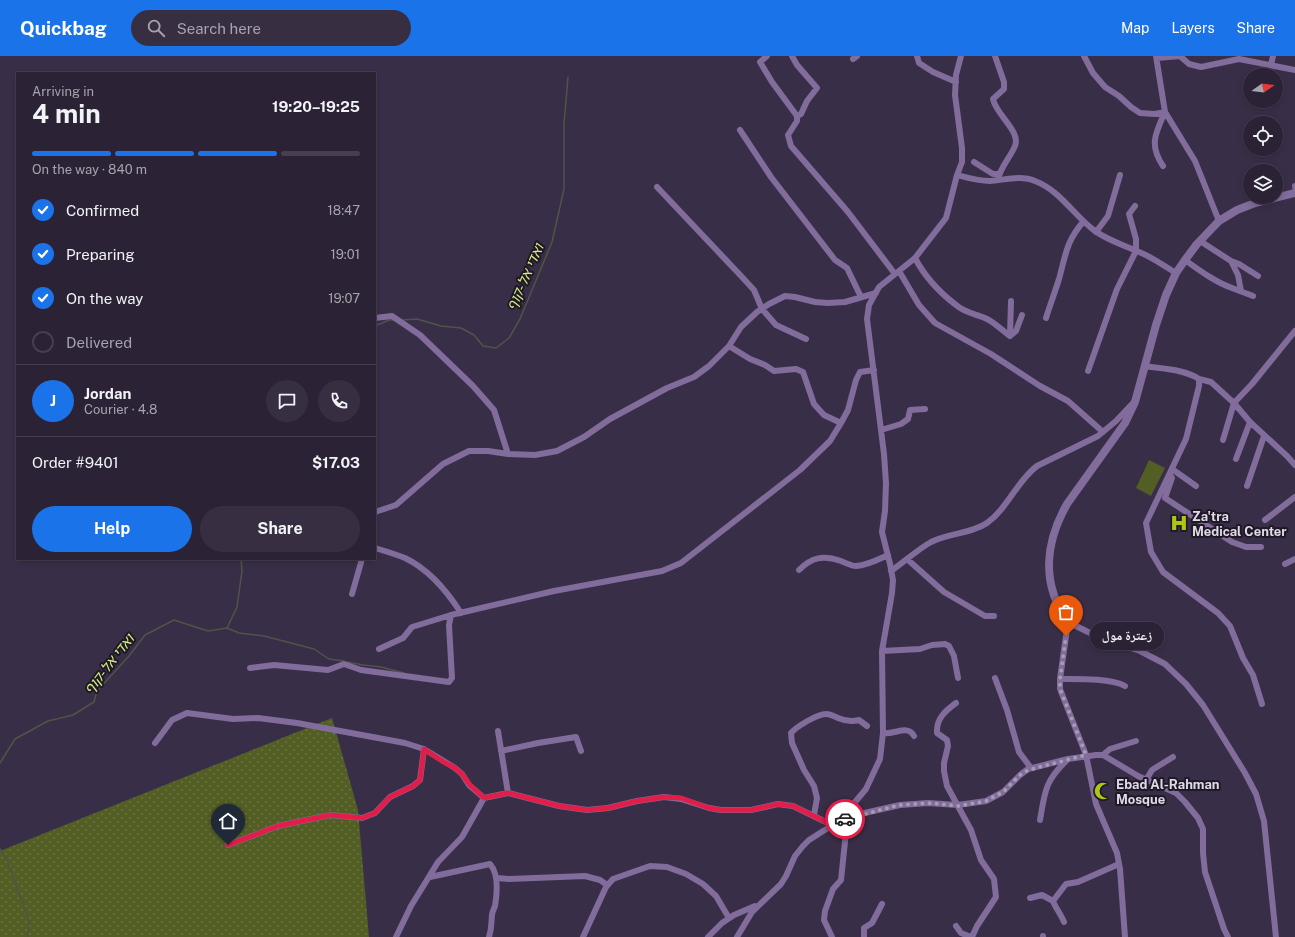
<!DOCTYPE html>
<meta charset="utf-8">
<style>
:root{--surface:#2b2235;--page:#372f41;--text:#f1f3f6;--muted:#a6a4ad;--line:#473f50;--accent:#1a73e8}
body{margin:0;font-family:"Public Sans","Noto Naskh Arabic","Noto Sans Hebrew",sans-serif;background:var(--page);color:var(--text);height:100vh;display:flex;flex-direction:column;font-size:15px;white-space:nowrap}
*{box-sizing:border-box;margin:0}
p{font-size:13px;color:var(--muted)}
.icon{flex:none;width:22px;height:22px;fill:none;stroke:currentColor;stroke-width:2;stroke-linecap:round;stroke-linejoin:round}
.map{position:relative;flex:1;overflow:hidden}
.side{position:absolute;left:16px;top:16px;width:360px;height:488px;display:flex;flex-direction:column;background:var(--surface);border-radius:0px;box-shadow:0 2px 6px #0003,0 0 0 1px var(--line)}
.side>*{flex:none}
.needle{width:26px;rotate:76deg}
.tools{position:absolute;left:1243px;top:12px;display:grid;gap:8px}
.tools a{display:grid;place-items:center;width:40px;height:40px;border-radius:50%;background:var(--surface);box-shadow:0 2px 6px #0003,0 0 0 1px var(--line);font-size:20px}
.pin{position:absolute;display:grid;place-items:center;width:34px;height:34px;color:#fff;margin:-41px -17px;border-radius:50% 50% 50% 0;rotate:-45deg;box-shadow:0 0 4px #0007}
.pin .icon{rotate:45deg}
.courier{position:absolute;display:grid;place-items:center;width:40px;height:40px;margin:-20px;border:3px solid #e11d48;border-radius:50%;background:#fff;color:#222;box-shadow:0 1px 5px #0007}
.bubble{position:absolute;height:28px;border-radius:14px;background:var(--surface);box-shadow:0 2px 6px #0003,0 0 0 1px var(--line);font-size:13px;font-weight:700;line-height:28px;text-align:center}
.headline em{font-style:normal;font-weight:700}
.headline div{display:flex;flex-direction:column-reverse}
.headline{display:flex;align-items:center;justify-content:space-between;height:68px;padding:0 16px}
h1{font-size:26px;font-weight:700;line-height:30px}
.bar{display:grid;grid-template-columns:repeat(4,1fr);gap:6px 4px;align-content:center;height:48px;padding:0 16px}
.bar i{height:5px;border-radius:3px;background:var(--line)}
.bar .selected{background:var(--accent)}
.bar p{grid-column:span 4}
.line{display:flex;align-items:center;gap:10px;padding:0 16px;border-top:1px solid var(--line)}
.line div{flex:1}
.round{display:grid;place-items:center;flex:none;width:42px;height:42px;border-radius:21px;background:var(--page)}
ol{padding:0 16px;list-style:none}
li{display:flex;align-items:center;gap:12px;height:44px}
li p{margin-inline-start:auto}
li .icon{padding:4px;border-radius:50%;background:var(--accent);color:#fff;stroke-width:4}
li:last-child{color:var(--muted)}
li i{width:22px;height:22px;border:2px solid var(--line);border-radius:50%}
.action{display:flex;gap:8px;margin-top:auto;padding:8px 16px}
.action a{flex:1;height:46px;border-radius:24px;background:var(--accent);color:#fff;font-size:16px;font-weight:700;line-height:46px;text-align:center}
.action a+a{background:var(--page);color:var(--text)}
header{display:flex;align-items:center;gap:24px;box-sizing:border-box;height:56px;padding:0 20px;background:var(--accent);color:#fff}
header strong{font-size:19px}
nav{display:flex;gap:22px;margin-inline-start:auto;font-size:14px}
.search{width:280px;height:36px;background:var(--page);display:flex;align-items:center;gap:10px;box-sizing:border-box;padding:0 14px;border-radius:22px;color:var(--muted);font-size:15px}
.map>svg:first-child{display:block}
.park{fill:url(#park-dots)}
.pitch{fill:#525e24}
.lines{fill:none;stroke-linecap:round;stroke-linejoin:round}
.stream{stroke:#525348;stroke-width:1.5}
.minor{stroke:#816c9b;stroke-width:6}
.tertiary{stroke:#816c9b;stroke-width:8}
.done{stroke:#a69db1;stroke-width:4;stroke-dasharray:0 7.2}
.route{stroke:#e11d48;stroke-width:5}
.labels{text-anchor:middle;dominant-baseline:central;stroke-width:4;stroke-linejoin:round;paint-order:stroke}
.poi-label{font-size:13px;font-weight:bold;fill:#e0d9ea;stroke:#1e1925;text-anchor:start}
.water-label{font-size:14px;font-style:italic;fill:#d7ed84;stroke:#1e1925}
</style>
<header>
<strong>Quickbag</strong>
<div class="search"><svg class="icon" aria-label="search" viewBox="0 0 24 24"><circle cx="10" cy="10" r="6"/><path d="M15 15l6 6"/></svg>Search here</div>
<nav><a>Map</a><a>Layers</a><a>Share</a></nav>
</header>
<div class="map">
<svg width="1295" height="881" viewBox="0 0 1295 881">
<defs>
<pattern id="park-dots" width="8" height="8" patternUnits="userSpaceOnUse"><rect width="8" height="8" fill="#525e24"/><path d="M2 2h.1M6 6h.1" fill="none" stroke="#6b7444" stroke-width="1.8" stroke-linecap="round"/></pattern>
</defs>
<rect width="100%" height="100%" fill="#392e47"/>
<path class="park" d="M 332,662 L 358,754 L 369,881 L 0,881 L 0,795 Z"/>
<path class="pitch" d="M 1149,404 L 1165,412 L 1151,440 L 1136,432 Z"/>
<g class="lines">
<path class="stream" d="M 401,264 L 417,263 L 441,270 L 461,272 L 474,279 L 483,290 L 496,292 L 509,282 L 520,263 L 552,186 L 564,133 L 564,68 L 568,21
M 375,270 L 389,264 L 394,264
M 227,572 L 239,577 L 264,580 L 314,593 L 329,603 L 344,605
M 347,606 L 363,609 L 381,611 L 404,617
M 0,707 L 15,683 L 48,665 L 73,659 L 94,646 L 97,635 L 129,600 L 145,579 L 174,564 L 208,575 L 227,572 L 237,551 L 242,515 L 241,503
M 0,793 L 7,804 L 29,865 L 28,881"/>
<path class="minor" d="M 767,0 L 760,6 L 772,26 L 797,60 L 797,65 L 788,79 L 791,90 L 848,156 L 895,218
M 792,0 L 797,9 L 817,32 L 807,45 L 801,58 L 797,60
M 917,0 L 919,7 L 933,16 L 956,26
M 995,0 L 1004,26 L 1004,33 L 993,43 C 996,59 1021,75 1015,90 C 1010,102 1000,111 998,124
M 1084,0 L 1093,17 L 1105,31 L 1119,40 L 1131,51 L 1140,57 L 1155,58 L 1165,56
M 1156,0 L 1165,56 L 1195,105 L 1219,165
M 1157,2 L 1180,0 L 1189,8 L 1201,11 L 1239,3 L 1295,14
M 853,3 L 857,0
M 1271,9 L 1273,0
M 740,74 L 771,121 L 835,204 L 847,212 L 861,241
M 974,106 L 993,118 L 999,118
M 1163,110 C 1149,89 1155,78 1165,56
M 957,119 C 968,122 978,125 990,125 C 1005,124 1021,119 1035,125 C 1061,135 1074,160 1095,175 C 1109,185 1124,189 1139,196 C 1152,201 1164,210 1176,217
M 1295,130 L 1295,131
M 657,131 L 742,221 L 754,234 L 762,253 L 776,269 L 806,283
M 1096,176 L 1108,160 L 1120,119
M 1200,185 L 1231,205 L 1239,208 L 1258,220
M 915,202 C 925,221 939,236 956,249 C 965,257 977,258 987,263 C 995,267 1003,275 1010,280
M 1185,204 C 1199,214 1215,226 1232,232 C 1239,235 1246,237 1253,240
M 1231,205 L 1238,219 L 1241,235
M 899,215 L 919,249 L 935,267 L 991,298 L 1040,330 L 1068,345 L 1103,376
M 375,262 L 392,260 L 420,279 L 473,330 L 494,354 L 508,398
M 1046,262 C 1050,249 1055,236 1059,223 C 1066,198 1066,186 1083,166
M 1010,280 L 1011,245
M 1010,280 L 1016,275 L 1022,259
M 729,290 L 750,303 L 765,309 L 774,315 L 796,313 L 803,316 L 814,348 L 824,359 L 841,367
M 1144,310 C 1162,313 1184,313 1199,323 L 1199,330 L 1186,383 L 1146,467 L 1151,496 L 1163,516 L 1218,557 L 1230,570 L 1243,602 L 1253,619 L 1262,648
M 1088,315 L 1117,233 L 1136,195 L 1136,183 L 1129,158 L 1135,150
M 1199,323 L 1211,326 L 1234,347 L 1250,366 L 1287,400 L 1295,409
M 881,374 L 901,368 L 908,363 L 910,354 L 925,353
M 1223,384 L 1234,347 L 1252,328 L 1295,275
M 1236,403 L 1250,366
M 1172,413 L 1196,430
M 1170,419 L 1172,422 L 1165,442 L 1232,486 L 1246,491 L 1261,491
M 1247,430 L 1264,380
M 375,456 L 396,449 L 443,408 L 469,395 L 488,395 L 508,398 L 535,399 L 557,395 L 584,381 L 610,363 L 667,332 L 694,321 L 709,310 L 729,290 L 741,271 L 757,256 L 769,248 L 785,240 L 795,241 L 815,246 L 828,247 L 845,246 L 876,237
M 1265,464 L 1295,441
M 375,492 C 385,495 395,498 405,502 C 428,513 447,535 461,557
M 907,503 L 944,536 L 985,560 L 994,560
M 1285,508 L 1295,503
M 799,514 C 812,501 823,499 841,505 C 846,507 851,510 856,510 C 868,509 877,504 888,499
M 891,515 C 904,506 917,494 931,486 C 948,477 971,478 987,467 C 1008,452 1016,426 1037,410 L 1098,380 L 1116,365 L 1133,347
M 352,538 L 362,503
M 379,593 L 403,582 L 412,571 L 451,559
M 882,595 L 920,593 L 932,589 L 945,588 L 949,590 L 954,600 L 958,622
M 250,612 L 274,609 L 328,614 L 344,608 L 361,614 L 449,626 L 452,622 L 449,569 L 451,559 L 554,535 L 662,515 L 681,507 L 800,414 L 830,385 L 841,367 L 848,354 L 856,324 L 860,316 L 874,314
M 995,622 L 1007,654 L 1019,696 L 1031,712
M 1060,623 C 1077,623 1111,622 1125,630
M 956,647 C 945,655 936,663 937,677 L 947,684 L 948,690 L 944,707 L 944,715 L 947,730 L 971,774 L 981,804 L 994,823 L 996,841 L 977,870 L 972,881
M 498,675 L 508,737
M 883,677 C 894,679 908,668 914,680
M 155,687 L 164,675 L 172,664 L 187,657 L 233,663 L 258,662 L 297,667 L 405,687 L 424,693 L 455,712 L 462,718 L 469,729 L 484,742 L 508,737 L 559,750 L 587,754 L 608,752 L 637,745 L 664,741 L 681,743 L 709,752 L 721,754 L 751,754 L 778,748 L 793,750 L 832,769
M 501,695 L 538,687 L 576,681 L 581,695
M 1103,699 L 1110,693 L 1136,685
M 1146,724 L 1152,714 L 1173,701
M 814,759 L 817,742 L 814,730 L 804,714 L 792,687 L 791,677 C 796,671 817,658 826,658 C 830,658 834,660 838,662 C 845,665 852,666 859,664 L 867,670
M 1040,764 C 1045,735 1045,725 1067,704
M 839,765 L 866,733 L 880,703 L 883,677 L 882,595 L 892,537 L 893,524 L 890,508 L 882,476 L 885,455 L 886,427 L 884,398 L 867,263 L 869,249 L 879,231 L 915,202 L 946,162 L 957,119 L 962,106 L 962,92 L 955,39 L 956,19 L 961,0
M 228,789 L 278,770 L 330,759 L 362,762 L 375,757 L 390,741 L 413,730 L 420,724 L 424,693
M 430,821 L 490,808 C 499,818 497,838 495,850 C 494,853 492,856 492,859 C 491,868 492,872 489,881
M 497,822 L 509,823 L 585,820 L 600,824 L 607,829
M 1030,842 L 1042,839 L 1053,845 C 1056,853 1061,858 1064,866
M 1053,845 L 1066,828 L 1078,826 L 1119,808
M 956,870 L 961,877 L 971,881
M 1043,880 L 1043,881
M 396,881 L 411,850 L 438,806 L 462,781 L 484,742
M 583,881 L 606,831 L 613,823 L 650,810 L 667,811 L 686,818 L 703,828 L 716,840 L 729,862
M 708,881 L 722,867 L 734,859 L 755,850
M 737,881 L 752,856 L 781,828 L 786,820 L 795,800 L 803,790 L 809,784 L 839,765 L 851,760 L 900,749 L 928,747 L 958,749 L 986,745 L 1003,736 L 1020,719 L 1028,713 L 1068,703 L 1096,699 L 1103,699 L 1138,720 L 1176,737 L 1185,746 L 1198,762 L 1203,773 L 1203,797 L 1205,816 L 1224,873 L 1228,881
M 832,881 L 824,864 L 825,855 L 833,833 L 841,824 L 846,776 L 851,760
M 864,881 L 864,872 L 872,867 L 882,848
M 1125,881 L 1120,813 L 1117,797 L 1096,748 L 1086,699 L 1060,633 L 1060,623 L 1068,566 L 1100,582 L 1140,595 L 1165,608 L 1186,628 L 1203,649 L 1245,717 L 1256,738 L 1264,765 L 1276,881"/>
<path class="tertiary" d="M 1068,566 C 1041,528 1045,487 1067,448 L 1125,367 L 1135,346 L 1156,269 L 1166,239 L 1176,217 L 1185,204 L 1197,188 L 1219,165 L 1237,154 L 1255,147 L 1295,137"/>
</g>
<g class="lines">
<path class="done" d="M 845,763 L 900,749 L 928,747 L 958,750 L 986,745 L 1003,736 L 1020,719 L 1028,714 L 1086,699 L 1060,633 L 1060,623 L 1066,580"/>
<path class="route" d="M 228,789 L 278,770 L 330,759 L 362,762 L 375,757 L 390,741 L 413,730 L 420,724 L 424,693 L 442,705 L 455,712 L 462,718 L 470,729 L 484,742 L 508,737 L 559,750 L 587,754 L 608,752 L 637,745 L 664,741 L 681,742 L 709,752 L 721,754 L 751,754 L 778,748 L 793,750 L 832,769 L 845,763"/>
</g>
<defs>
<g id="hospital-bare" transform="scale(1.38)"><path d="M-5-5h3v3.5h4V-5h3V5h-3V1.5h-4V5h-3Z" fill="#acc613" stroke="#1e1925" stroke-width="2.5" paint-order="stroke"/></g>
<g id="mosque-bare" transform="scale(1.38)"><path d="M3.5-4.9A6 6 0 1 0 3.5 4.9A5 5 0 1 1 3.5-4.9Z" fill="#acc613" stroke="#1e1925" stroke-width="2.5" paint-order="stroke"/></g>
</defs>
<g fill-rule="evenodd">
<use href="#hospital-bare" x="1179" y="467"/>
<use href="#mosque-bare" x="1103" y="735"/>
</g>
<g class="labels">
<g class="poi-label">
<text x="1192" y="460">Za'tra<tspan x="1192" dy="15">Medical Center</tspan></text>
<text x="1116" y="728">Ebad Al-Rahman<tspan x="1116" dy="15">Mosque</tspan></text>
</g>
<g class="water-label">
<text transform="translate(525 221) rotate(-66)">ואדי אל-קוף</text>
<text transform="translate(109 608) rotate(-52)">ואדי אל-קוף</text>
</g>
</g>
</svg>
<div class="tools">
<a><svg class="needle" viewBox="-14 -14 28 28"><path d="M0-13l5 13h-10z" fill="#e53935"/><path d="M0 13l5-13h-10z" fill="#a6a4ad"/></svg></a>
<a><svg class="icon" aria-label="locate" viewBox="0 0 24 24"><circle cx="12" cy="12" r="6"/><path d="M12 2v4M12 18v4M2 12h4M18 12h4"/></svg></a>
<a><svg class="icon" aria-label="layers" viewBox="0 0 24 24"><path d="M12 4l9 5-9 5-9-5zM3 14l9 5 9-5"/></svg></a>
</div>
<div class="pin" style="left:1066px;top:580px;background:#ea580c"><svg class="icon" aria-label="bag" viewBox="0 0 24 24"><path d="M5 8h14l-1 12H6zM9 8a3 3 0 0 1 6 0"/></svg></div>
<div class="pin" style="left:228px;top:789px;background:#1f2937"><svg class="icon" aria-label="home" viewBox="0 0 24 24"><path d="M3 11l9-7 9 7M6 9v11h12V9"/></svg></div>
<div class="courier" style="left:845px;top:763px"><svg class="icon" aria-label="car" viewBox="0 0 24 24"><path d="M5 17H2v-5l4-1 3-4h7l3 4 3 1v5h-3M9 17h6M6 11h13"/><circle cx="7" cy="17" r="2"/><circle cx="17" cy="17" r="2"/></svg></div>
<div class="bubble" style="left:1090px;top:566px;width:74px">زعترة مول</div>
<section class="side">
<div class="headline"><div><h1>4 min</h1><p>Arriving in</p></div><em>19:20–19:25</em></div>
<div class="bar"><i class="selected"></i><i class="selected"></i><i class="selected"></i><i></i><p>On the way · 840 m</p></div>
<ol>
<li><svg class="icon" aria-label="check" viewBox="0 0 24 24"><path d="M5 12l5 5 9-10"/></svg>Confirmed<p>18:47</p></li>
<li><svg class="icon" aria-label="check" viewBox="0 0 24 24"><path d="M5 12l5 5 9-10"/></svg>Preparing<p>19:01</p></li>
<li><svg class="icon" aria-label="check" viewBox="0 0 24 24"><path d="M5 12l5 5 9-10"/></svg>On the way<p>19:07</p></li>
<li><i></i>Delivered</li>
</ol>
<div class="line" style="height:72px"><b class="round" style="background:var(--accent);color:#fff">J</b><div><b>Jordan</b><p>Courier · 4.8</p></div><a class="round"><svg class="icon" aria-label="chat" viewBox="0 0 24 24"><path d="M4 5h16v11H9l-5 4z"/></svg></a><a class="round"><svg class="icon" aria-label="phone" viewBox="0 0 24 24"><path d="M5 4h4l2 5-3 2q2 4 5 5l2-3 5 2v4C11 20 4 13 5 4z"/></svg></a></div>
<div class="line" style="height:52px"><div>Order #9401</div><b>$17.03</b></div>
<div class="action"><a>Help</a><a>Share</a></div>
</section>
</div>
